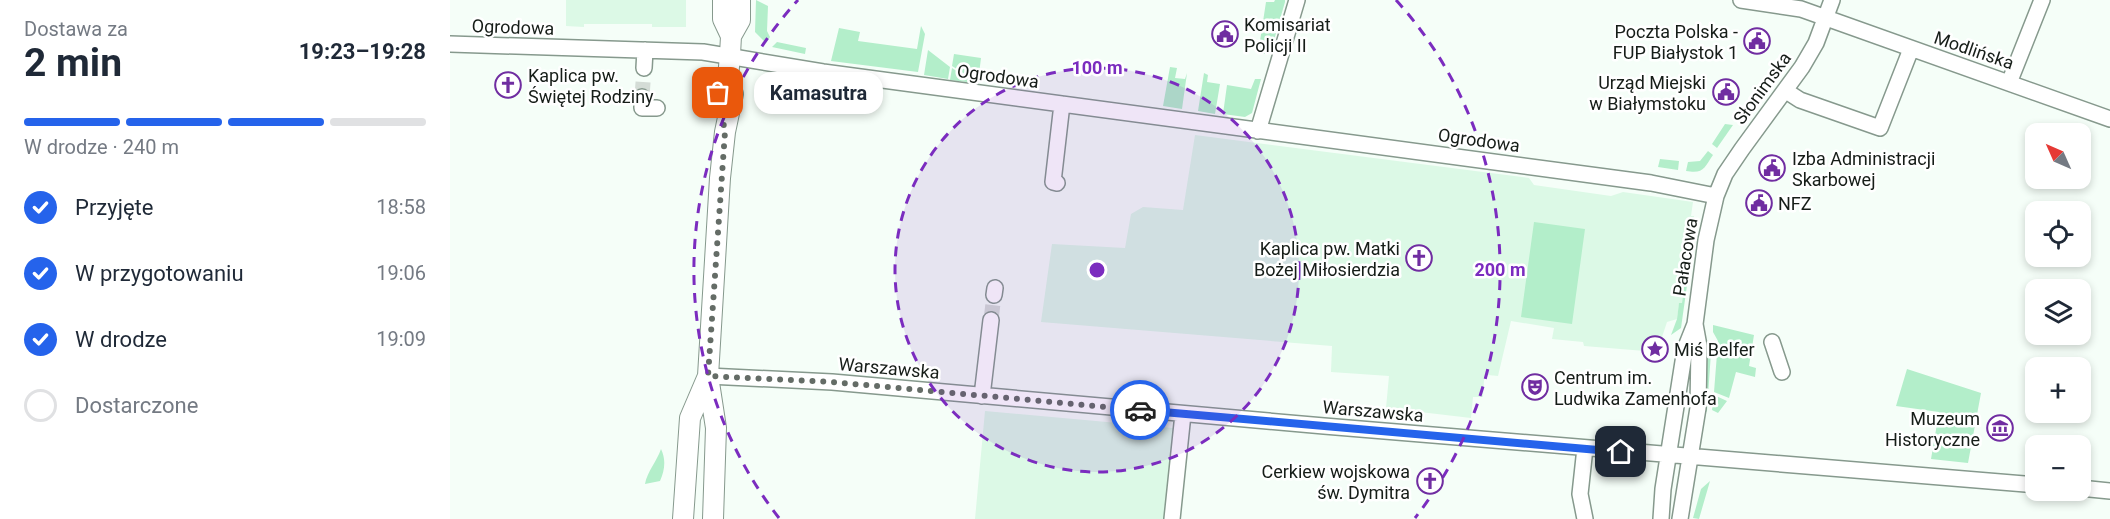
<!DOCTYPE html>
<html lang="pl">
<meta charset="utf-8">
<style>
:root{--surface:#fff;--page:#f2f2f3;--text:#1f2937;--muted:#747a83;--line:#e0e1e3;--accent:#2563eb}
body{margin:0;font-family:Roboto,sans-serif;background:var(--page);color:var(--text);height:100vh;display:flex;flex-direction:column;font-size:22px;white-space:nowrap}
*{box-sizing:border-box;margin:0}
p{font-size:20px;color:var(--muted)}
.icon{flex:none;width:33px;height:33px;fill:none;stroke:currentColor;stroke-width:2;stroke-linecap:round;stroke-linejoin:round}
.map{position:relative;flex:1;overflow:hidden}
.panel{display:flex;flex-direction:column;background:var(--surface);width:450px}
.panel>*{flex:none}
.needle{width:39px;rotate:315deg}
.controls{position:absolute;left:1575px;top:123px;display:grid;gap:12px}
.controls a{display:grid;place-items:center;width:66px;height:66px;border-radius:12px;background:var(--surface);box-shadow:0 3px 9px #0003;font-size:30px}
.pin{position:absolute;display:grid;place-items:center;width:51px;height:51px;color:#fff;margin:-26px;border-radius:12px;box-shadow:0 3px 9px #0006}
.courier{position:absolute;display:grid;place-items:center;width:60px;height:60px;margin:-30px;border:4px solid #2563eb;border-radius:50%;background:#fff;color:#222;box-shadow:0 2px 8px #0007}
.bubble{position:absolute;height:42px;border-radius:18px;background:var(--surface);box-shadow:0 3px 9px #0003;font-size:20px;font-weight:700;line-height:42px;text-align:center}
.overview em{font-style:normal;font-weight:700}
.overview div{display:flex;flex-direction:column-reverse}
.overview{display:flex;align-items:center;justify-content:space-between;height:102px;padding:0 24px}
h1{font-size:39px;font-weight:700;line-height:45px}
.bar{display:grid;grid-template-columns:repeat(4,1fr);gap:9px 6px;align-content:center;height:72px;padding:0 24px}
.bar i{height:8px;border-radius:4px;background:var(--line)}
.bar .active{background:var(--accent)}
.bar p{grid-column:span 4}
ol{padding:0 24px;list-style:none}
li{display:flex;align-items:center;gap:18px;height:66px}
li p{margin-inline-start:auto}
li .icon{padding:6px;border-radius:50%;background:var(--accent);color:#fff;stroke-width:4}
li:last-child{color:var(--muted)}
li i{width:33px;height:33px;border:3px solid var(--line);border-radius:50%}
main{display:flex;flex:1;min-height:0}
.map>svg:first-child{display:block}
.built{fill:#dcf9e6}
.green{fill:#b3eeca}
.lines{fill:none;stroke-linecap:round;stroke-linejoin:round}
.minor-tunnel{stroke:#d4dcd6;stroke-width:15;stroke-dasharray:15 8;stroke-linecap:butt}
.minor-casing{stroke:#86998d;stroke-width:18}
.major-casing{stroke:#86998d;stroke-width:22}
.minor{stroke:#fff;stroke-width:15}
.major{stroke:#fff;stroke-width:20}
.done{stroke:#646c66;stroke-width:6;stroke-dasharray:0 10.8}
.route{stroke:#2563eb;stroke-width:8}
.ring{fill:none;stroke:#7b2cbf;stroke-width:3;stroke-dasharray:10 8}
.labels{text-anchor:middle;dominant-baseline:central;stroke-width:5;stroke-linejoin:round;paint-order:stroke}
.poi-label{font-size:18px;fill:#161d18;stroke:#fff;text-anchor:start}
.street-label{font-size:18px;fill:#161d18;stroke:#fff}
.centre{fill:#7b2cbf;stroke:#fff;stroke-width:3}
.ring-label{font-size:18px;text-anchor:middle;font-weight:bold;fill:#7b2cbf;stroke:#fff;stroke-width:5;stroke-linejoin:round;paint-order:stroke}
</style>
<main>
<section class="panel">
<div class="overview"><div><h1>2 min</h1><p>Dostawa za</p></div><em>19:23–19:28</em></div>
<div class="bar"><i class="active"></i><i class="active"></i><i class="active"></i><i></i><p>W drodze · 240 m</p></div>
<ol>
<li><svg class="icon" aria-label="check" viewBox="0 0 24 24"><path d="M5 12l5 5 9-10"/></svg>Przyjęte<p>18:58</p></li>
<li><svg class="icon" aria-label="check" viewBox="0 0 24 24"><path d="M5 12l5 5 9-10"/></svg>W przygotowaniu<p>19:06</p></li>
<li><svg class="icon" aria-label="check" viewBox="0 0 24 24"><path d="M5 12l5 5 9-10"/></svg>W drodze<p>19:09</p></li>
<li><i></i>Dostarczone</li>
</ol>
</section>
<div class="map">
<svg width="1660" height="519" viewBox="0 0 1660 519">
<rect width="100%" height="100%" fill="#f5fef8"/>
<path class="built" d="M 116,0 L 236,0 L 236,27 L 202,27 L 202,24 L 134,24 L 134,27 L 116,26 Z
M 745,135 L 1079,178 L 1084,185 L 1161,196 L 1173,192 L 1243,202 L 1241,216 L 1244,216 L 1232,304 L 1229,304 L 1227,319 L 1217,322 L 1207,352 L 1134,346 L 1133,342 L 1102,339 L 1104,328 L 1061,321 L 1048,376 L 1038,375 L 1034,380 L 1033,397 L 1023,397 L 1021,418 L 936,408 L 939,376 L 881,372 L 882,346 L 591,322 L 602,244 L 675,248 L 681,214 L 693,207 L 733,210 Z
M 535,411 L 723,428 L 714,519 L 525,519 Z"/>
<path class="green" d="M 306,0 L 318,6 L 317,31 L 320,37 L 316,43 L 305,32 Z
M 825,0 L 835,0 L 835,2 L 820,54 L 808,54 L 816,2 L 824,2 Z
M 471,26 L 475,34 L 468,72 L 381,61 L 389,28 L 410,32 L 408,41 L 467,49 Z
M 327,42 L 356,48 L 355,54 L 322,47 Z
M 478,50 L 500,67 L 498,79 L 474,75 Z
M 504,54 L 531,58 L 528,82 L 502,66 Z
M 720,67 L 727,68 L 725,78 L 735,79 L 737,73 L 732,109 L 713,106 Z
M 502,68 L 525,83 L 500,80 Z
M 754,73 L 758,75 L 757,82 L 770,84 L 765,114 L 748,111 Z
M 805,79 L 811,79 L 802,113 L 795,117 L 773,114 L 777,85 L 801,89 Z
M 1275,124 L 1283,125 L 1267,148 L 1262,144 Z
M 1258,151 L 1263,155 C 1254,168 1254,174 1236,171 L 1238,162 L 1250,161 Z
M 1210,159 L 1229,161 L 1228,170 L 1208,167 Z
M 1084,222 L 1135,229 L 1122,324 L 1071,317 Z
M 1237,264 L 1240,264 L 1231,328 L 1221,335 L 1227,319 L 1229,303 L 1232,303 Z
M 1263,325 L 1304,335 L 1299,366 L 1306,368 L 1305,377 L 1286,372 L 1279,398 L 1264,392 L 1268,341 L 1263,332 Z
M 1257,351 L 1261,352 L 1257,411 L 1255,413 L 1253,412 Z
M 1457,369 L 1531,393 L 1518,463 L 1481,459 L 1489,412 L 1446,406 Z
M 1264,395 L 1277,401 L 1268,413 L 1262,410 Z
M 211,449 C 216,459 215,470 210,481 L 195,484 C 197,472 207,461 211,449 Z
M 1260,481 L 1249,519 L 1243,518 L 1251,489 Z"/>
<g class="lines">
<path class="minor-tunnel" d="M 192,97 L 194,68
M 541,320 L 544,295"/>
<g class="minor-casing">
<path id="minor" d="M 1291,0 L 1351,9 L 1660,119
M 0,44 L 253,52 L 373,72 L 1201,183 L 1266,196
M 194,68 L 195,50
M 1559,83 L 1592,0
M 1336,91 L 1350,100 L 1430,128 L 1461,49
M 192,97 L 192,108 L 207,108
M 808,131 L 847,0
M 607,183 L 603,182 L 612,104
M 544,295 L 545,288
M 1322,342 L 1332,372
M 258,376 L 382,382 L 874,426 L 1586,485
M 532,396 L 541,320
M 1135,448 L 1130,494 L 1135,519
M 1630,488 L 1660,491
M 722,519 L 733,414
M 1211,519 L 1213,489 L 1235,349 L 1245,324 L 1256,240 L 1266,196 L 1275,174 L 1292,149 L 1352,67 L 1366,43 L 1382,0
M 1230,519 L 1248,408 L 1249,346 L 1245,324"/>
</g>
<g class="major-casing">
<path id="major" d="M 273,0 L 273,19 L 281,36
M 233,519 L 240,418 L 258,376
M 263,519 L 266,428 L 258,376 L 270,178 L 275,132 L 283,94 L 278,78 L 280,55 L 281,36 L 290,20 L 290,0"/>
</g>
<use href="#minor" class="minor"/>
<use href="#major" class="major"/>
</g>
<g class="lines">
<path class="done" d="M 268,93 L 275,132 L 258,376 L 382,382 L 690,410"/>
<path class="route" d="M 690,410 L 1171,452"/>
</g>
<circle cx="647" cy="270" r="202" fill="#7b2cbf" fill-opacity=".12"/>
<g class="ring">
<circle cx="647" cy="270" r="202"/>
<path d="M329 518A403 403 0 0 1 348 0M946 0A403 403 0 0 1 965 518"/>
</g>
<defs>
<g id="civic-ring" transform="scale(1.35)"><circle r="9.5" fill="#fff" stroke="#702da1" stroke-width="1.5"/><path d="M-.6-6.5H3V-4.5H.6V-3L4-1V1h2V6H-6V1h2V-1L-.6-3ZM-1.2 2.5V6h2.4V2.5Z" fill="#702da1"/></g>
<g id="church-ring" transform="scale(1.35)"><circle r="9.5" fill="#fff" stroke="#702da1" stroke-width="1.5"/><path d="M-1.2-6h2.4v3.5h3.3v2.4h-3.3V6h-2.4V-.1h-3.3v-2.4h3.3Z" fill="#702da1"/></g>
<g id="sight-ring" transform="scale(1.35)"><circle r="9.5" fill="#fff" stroke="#702da1" stroke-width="1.5"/><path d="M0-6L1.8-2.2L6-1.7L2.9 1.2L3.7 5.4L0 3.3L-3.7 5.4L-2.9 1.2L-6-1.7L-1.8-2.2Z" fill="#702da1"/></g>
<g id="theatre-ring" transform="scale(1.35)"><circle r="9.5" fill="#fff" stroke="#702da1" stroke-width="1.5"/><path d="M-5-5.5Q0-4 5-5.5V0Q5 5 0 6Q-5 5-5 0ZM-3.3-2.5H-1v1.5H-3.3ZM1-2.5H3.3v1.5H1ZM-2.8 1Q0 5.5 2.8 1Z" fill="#702da1"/></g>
<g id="museum-ring" transform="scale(1.35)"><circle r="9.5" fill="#fff" stroke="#702da1" stroke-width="1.5"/><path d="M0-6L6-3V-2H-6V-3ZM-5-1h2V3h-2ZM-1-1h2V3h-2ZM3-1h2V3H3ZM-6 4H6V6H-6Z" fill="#702da1"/></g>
</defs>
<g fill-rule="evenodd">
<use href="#civic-ring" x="775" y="34"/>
<use href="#civic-ring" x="1307" y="41"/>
<use href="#church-ring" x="58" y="85"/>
<use href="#civic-ring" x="1276" y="92"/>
<use href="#civic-ring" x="1322" y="168"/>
<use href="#civic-ring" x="1309" y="203"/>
<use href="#church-ring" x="969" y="258"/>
<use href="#sight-ring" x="1205" y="349"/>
<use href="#theatre-ring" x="1085" y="387"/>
<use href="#museum-ring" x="1550" y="428"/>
<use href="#church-ring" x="980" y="481"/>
</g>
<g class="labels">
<g class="poi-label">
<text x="794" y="24">Komisariat<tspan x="794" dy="21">Policji II</tspan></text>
<text x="1288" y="31" text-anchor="end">Poczta Polska -<tspan x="1288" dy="21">FUP Białystok 1</tspan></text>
<text x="78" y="75">Kaplica pw.<tspan x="78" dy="21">Świętej Rodziny</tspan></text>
<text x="1256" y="82" text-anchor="end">Urząd Miejski<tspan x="1256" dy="21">w Białymstoku</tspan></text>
<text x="1342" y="158">Izba Administracji<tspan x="1342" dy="21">Skarbowej</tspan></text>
<text x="1328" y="203">NFZ</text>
<text x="950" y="248" text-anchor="end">Kaplica pw. Matki<tspan x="950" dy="21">Bożej Miłosierdzia</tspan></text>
<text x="1224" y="349">Miś Belfer</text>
<text x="1104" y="377">Centrum im.<tspan x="1104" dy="21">Ludwika Zamenhofa</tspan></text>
<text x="1530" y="418" text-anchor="end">Muzeum<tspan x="1530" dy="21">Historyczne</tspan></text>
<text x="960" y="471" text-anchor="end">Cerkiew wojskowa<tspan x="960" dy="21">św. Dymitra</tspan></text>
</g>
<g class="street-label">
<text transform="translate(63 27) rotate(2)">Ogrodowa</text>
<text transform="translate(1524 50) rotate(19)">Modlińska</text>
<text transform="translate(548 76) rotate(8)">Ogrodowa</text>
<text transform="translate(1312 88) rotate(-54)">Słonimska</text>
<text transform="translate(1029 140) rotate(8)">Ogrodowa</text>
<text transform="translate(1235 257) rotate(-81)">Pałacowa</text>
<text transform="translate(439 368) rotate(5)">Warszawska</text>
<text transform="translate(923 411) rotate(5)">Warszawska</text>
</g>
</g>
<circle cx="647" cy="270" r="9" class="centre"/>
<g class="ring-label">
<text x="647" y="74">100 m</text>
<text x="1050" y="276">200 m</text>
</g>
</svg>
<div class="controls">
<a><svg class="needle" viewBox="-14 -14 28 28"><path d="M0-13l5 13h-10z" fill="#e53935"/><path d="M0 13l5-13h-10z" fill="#747a83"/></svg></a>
<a><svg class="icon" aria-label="locate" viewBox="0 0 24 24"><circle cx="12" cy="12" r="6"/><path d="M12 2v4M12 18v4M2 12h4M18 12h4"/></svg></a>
<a><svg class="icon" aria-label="layers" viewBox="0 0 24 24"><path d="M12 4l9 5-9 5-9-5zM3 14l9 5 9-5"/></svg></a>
<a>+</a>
<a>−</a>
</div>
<div class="pin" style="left:268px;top:93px;background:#ea580c"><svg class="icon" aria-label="bag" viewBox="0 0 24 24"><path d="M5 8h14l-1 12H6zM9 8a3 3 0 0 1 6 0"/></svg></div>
<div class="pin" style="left:1171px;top:452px;background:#1f2937"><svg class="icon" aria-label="home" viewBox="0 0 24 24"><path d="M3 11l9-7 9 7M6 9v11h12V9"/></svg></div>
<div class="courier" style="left:690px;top:410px"><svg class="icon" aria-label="car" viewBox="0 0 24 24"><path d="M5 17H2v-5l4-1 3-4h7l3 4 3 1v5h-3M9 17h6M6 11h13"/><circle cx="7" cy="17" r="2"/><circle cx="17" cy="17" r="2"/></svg></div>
<div class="bubble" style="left:304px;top:72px;width:129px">Kamasutra</div>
</div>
</main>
